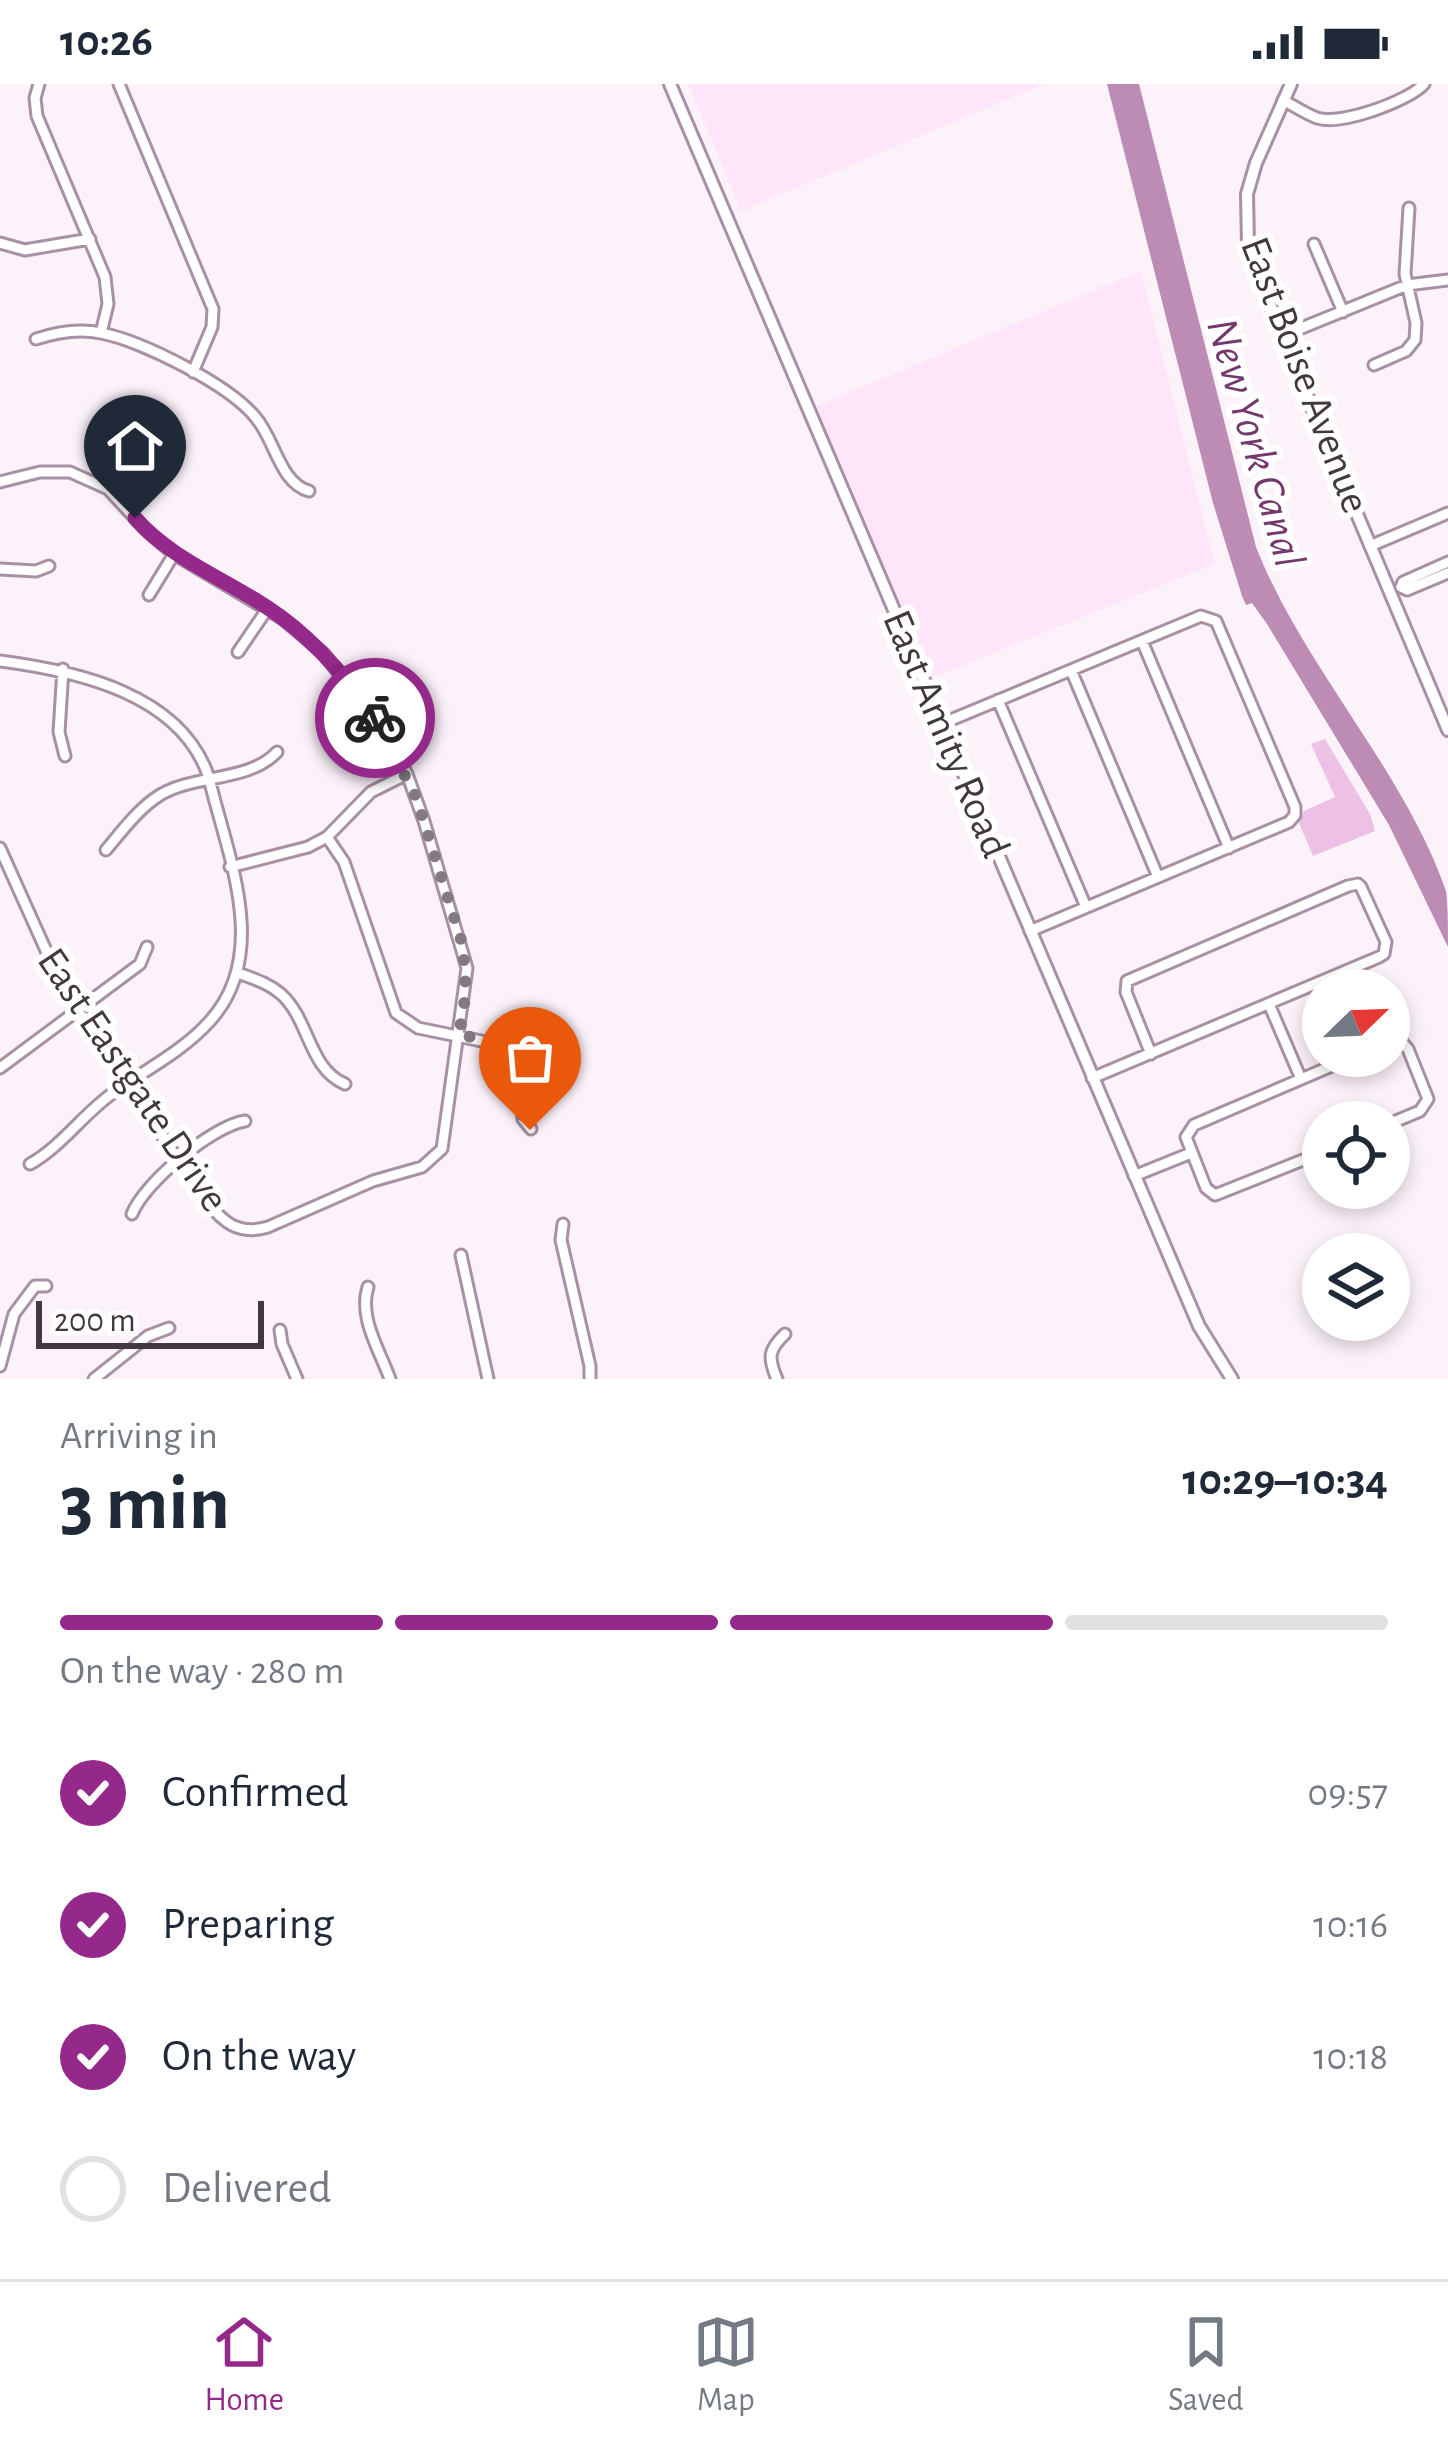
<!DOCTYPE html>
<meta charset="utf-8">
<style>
:root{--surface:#fff;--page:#f2f2f3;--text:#1f2937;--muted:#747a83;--line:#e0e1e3;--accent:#95298b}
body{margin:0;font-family:"Alegreya Sans",sans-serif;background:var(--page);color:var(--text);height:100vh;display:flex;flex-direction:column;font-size:45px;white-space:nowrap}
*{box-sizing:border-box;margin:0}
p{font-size:39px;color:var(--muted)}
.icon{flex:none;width:66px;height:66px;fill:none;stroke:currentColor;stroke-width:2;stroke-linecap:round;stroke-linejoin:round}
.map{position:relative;height:1295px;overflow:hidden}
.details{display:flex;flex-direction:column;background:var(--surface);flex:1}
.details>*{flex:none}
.needle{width:78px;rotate:67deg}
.buttons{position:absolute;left:1302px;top:885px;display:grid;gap:24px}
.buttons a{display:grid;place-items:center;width:108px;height:108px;border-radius:50%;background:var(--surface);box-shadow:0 6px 18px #0003;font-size:60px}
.scale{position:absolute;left:36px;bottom:30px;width:228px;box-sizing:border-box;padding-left:12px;border:6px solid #423840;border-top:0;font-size:33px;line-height:42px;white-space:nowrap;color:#423840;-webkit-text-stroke:9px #fff;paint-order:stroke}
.pin{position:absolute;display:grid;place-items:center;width:102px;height:102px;color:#fff;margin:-123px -51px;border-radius:50% 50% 50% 0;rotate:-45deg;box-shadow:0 0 12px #0007}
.pin .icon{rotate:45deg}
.courier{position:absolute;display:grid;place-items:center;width:120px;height:120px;margin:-60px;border:9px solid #95298b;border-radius:50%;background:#fff;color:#222;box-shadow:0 3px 15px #0007}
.headline em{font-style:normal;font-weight:700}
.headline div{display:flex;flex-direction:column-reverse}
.headline{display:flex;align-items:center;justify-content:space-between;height:204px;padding:0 60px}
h1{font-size:78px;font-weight:700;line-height:90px}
.bar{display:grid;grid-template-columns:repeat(4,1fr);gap:18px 12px;align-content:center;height:144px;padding:0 60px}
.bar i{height:15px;border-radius:9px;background:var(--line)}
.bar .current{background:var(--accent)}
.bar p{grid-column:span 4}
ol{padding:0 60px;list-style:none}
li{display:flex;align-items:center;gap:36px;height:132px}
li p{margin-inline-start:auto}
li .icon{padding:12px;border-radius:50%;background:var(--accent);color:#fff;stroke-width:4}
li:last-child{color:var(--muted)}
li i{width:66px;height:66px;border:6px solid var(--line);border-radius:50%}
.status{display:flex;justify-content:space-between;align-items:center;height:84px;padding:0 60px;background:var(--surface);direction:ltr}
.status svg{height:33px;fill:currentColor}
.tab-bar{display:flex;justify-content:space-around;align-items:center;height:168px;border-top:3px solid var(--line);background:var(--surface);font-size:33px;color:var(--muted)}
.tab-bar a{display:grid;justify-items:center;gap:6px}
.tab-bar .current{color:var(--accent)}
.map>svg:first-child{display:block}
.built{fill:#ffe5fa}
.green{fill:#edc0e6}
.water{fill:#bc8cb5}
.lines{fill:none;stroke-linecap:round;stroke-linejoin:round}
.minor-casing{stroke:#a891a4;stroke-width:15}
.tertiary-casing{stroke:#a891a4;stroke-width:16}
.minor{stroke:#fff;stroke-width:9}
.tertiary{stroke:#fff;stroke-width:10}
.done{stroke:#837981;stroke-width:12;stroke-dasharray:0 21.6}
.route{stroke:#95298b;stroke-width:15}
.labels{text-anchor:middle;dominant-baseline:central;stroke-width:12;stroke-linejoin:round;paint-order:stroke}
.street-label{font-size:42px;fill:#423840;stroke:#fff}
.water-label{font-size:45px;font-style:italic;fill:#74386d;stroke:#fff}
</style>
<div class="status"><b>10:26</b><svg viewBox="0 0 49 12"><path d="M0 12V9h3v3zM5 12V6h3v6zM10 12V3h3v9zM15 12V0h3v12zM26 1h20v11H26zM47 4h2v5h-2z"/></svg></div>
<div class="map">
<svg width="1448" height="1295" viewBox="0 0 1448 1295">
<rect width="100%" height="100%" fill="#fcf2fa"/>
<path class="built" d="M 688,0 L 1045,0 L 741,127 Z
M 1141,187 L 1215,480 L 929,595 L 816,322 Z"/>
<path class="green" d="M 1325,655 L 1370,730 L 1375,747 L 1313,772 L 1299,739 L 1304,727 L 1335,713 L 1311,660 Z"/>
<path class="water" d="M 1107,0 L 1139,0 L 1256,463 C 1303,582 1405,688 1446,807 C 1448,823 1448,845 1448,863 L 1389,741 L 1267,540 L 1252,519 L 1246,521 L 1242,512 L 1213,419 Z"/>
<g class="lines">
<g class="minor-casing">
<path id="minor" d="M 39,0 L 35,14 L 37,32 L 105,193 L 108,220 L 101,249
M 119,0 L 213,225 L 212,243 L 193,288
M 1283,16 C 1294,22 1306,30 1317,34 C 1340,42 1409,17 1424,0
M 0,159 L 25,166 L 90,155
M 1314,160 L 1343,228
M 1282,252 L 1407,201 L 1448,196
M 36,255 C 57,248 78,244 101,249 C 142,257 230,301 256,334 C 275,356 280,399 309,407
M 1374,281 L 1406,267 L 1415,256 L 1416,239 L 1405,190 L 1409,124
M 0,398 L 40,388 L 70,388 L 108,405 L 146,446 L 174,470 L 283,535 L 323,569 L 382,644 L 407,690 L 424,737 L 467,884 L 442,1065 L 422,1083 L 373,1097 L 268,1143 C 238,1152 223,1138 205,1116 L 62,902 L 0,764
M 1370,462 L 1448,429
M 1448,478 L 1403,498 L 1401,503 L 1407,506 L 1448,489
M 0,485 L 36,487 L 49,482
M 149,511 L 174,470
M 1142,557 L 1229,764
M 238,568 L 268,524
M 0,577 C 77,587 182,610 209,694 C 227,771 272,870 209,938 C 183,967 145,986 113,1009 C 83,1030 62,1062 30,1080
M 63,585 L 59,648 L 65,672
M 1071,586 L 1158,793
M 998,616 L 1086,823
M 941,640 L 1201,532 L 1216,537 L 1295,723 L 1295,731 L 1289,738 L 1030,847
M 327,753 L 344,778 L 396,929 L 418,944 L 496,960 L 518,983 L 523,1035 L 531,1045
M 106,766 C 122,747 139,724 160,711 C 195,690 249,698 277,668
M 230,783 L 308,763 L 327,753 L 371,708 L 407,690
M 238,889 C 254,895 268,899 281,910 C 310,936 308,984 345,1000
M 1269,920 L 1301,995
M 1389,957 L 1401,957 L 1408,965 L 1428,1015 L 1420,1027 L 1389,1040
M 0,984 L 140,880 L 147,863
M 1092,994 L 1379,873 L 1384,870 L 1386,858 L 1361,803 L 1358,800 L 1348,802 L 1127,897 L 1126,908 L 1151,970
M 1323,1068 L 1215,1111 L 1206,1104 L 1186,1053 L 1194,1041 L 1355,972
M 1134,1092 L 1191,1069
M 132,1130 C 144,1099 212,1042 245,1037
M 563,1140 L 561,1156 L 590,1282 L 590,1295
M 461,1171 L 488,1295
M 368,1203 C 358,1233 380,1267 390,1295
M 280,1246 L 282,1260 L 297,1295
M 0,1282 L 14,1230 L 35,1202 L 46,1202
M 94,1295 L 148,1252 L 169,1244
M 777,1295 C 768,1274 768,1266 785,1250"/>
</g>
<g class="tertiary-casing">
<path id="tertiary" d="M 670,0 L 1199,1242 L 1232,1295
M 1291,0 L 1256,79 L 1247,110 L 1248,161 L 1282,252 L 1448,646"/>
</g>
<use href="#minor" class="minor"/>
<use href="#tertiary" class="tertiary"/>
</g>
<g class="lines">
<path class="done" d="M 375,634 L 416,713 L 463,862 L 466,908 L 459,951 C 551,965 501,1004 530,1046"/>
<path class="route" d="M 135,434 C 170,474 221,493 265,522 C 309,550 345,591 375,634"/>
</g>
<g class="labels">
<g class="street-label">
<text transform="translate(1305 291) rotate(69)">East Boise Avenue</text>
<text transform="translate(946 650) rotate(67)">East Amity Road</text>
<text transform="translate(133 996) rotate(56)">East Eastgate Drive</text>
</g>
<g class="water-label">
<text transform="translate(1255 359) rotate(74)">New York Canal</text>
</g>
</g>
</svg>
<div class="buttons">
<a><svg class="needle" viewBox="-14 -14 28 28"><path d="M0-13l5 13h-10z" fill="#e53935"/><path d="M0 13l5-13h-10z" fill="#747a83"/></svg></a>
<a><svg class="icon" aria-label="locate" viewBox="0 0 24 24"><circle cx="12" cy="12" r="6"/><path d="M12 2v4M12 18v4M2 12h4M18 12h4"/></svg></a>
<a><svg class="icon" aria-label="layers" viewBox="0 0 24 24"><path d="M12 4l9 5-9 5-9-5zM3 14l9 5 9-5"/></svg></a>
</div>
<div class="scale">200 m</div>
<div class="pin" style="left:530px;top:1046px;background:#ea580c"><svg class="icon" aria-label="bag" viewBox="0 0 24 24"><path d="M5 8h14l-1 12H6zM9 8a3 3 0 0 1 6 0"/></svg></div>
<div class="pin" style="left:135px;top:434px;background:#1f2937"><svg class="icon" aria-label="home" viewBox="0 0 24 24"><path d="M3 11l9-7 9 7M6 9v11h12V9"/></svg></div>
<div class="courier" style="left:375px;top:634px"><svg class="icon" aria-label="bike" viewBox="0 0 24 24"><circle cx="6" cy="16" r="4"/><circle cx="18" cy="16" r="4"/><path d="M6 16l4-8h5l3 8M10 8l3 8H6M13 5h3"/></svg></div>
</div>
<section class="details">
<div class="headline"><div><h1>3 min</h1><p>Arriving in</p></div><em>10:29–10:34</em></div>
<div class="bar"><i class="current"></i><i class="current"></i><i class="current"></i><i></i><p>On the way · 280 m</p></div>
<ol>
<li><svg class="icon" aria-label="check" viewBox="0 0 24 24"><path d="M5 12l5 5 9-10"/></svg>Confirmed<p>09:57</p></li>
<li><svg class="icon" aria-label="check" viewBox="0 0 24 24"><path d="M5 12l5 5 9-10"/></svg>Preparing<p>10:16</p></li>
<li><svg class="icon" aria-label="check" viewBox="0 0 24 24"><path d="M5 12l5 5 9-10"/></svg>On the way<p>10:18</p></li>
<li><i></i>Delivered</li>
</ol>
</section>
<nav class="tab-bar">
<a class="current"><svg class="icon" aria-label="home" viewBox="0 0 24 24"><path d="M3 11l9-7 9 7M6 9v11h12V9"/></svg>Home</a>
<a><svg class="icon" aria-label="map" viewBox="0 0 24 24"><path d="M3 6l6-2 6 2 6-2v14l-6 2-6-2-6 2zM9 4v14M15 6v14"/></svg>Map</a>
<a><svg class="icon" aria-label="saved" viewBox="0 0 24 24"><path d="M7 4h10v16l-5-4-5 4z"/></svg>Saved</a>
</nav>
